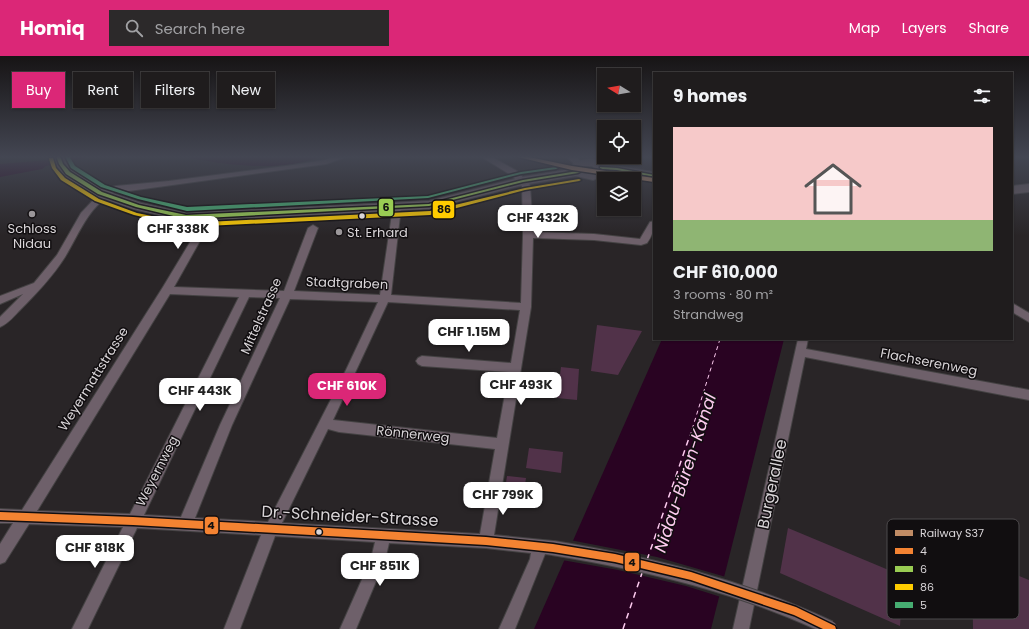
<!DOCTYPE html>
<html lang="en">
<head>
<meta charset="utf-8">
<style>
	body { margin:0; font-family:Poppins,sans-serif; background:#2c292a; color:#f1f3f6; height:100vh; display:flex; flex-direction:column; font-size:15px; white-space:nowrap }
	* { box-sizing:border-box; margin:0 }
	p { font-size:13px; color:#a1a1a4 }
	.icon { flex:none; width:22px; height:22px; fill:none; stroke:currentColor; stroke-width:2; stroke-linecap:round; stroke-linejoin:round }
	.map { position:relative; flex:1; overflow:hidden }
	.sheet { position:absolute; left:653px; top:16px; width:360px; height:268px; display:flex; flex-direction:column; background:#1f1c1d; border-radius:0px; box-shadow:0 1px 3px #0004,0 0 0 1px #3c3a3b }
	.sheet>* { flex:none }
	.banner { position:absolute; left:12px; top:16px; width:380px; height:36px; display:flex; gap:8px }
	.needle { width:26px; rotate:281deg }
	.buttons { position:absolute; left:597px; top:12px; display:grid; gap:8px }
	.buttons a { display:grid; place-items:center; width:44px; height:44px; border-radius:0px; background:#1f1c1d; box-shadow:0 1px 3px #0004,0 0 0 1px #3c3a3b; font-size:20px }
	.price { position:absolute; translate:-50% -34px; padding:0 9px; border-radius:8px; background:#fff; color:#222; font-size:13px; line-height:26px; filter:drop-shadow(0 1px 2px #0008) }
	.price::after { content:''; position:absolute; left:50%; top:24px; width:12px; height:9px; margin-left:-6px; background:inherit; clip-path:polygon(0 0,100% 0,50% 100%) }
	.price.on { background:#db2777; color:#fff }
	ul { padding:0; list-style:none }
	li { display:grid; align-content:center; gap:8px; height:212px; padding:0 20px }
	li+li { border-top:1px solid #3c3a3b }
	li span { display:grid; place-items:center; height:124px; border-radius:0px; color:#555 }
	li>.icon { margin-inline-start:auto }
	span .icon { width:72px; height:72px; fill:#fffc; stroke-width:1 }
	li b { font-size:17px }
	h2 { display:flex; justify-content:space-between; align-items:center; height:48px; padding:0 20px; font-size:17px }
	.pill { padding:0 14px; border-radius:0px; background:#1f1c1d; box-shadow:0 1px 3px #0004,0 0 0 1px #3c3a3b; font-size:14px; line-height:36px }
	.pill.on { background:#db2777; color:#fff }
	header { display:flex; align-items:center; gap:24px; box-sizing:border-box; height:56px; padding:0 20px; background:#db2777; color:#fff }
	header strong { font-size:19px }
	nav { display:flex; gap:22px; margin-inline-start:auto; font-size:14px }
	.search { width:280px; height:36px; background:#2c292a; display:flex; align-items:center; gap:10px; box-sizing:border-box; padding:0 14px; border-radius:0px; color:#a1a1a4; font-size:15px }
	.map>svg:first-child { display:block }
	.green { fill:#513249 }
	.water { fill:#290322 }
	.pier { fill:#292527 }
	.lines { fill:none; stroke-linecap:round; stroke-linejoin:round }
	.ferry-far1 { stroke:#fdcbef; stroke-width:1; stroke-dasharray:4 3.5; stroke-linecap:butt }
	.ferry { stroke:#fdcbef; stroke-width:1.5; stroke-dasharray:6 5; stroke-linecap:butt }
	.street-casing { stroke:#444243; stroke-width:2 }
	.secondary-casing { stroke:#444243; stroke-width:2 }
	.street { fill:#6e606a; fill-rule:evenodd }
	.secondary { fill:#655a62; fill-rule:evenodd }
	.street-bridge-casing { stroke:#444243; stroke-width:16; stroke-linecap:butt }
	.street-bridge { stroke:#6e606a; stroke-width:14 }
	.bus-1-casing { stroke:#110e10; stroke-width:3 }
	.bus-2-casing { stroke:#110e10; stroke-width:3 }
	.bus-3-casing { stroke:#110e10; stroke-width:3 }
	.bus-4-casing { stroke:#110e10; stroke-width:3 }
	.bus-1 { fill:#f48332; fill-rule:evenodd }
	.bus-2 { fill:#99cc53; fill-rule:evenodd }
	.bus-3 { fill:#fc0; fill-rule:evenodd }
	.bus-4 { fill:#46ac71; fill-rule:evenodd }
	.rail-1-casing { stroke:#110e10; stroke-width:3 }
	.rail-1 { fill:#c18c65; fill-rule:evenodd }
	.poi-dot { fill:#9b979a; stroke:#110e10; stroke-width:1.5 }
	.bus-dot { fill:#d9d5d8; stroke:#110e10; stroke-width:1.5 }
	.labels { text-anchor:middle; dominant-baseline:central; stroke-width:3; stroke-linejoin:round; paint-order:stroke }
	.poi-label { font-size:13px; fill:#d9d5d8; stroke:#110e10 }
	.street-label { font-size:13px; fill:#d9d5d8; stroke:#110e10 }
	.near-street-label { font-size:16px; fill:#d9d5d8; stroke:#110e10 }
	.near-water-label { font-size:17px; font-style:italic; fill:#fdcbef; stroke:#110e10 }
	.key { fill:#110e10; stroke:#4d4a4c; stroke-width:1 }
	.key-label { font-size:11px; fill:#d9d5d8 }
	.line-badge { stroke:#110e10; stroke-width:1.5 }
	.pale-badge-label { font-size:11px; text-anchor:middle; font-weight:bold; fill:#111 }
</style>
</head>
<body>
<header>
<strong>Homiq</strong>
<div class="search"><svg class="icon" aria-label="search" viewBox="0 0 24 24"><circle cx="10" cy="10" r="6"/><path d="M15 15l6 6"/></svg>Search here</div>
<nav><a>Map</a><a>Layers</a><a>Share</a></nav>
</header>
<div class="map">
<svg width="1029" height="573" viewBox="0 0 1029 573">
	<rect width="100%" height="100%" fill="#292527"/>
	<g class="green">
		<polygon points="597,269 642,275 618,319 591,315"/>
		<polygon points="561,311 579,313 577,344 557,342"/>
		<polygon points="529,392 563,396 561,417 526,412"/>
		<polygon points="507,420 526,422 523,443 504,440"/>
		<polygon points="788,472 903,520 900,570 780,517"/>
		<polygon points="972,501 1029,524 1029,573 973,573"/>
	</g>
	<g class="water">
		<polygon points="63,100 94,100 46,110 42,113 0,121 0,108 48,104"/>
		<path d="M181,100h143c-10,3 -20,6 -30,8 -37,5 -76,0 -113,-8z"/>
		<polygon points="662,283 784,283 711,573 534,573"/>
	</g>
	<polygon class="pier" points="570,484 657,501 726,521 721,541 686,530 618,514 562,504"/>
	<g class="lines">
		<polyline class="ferry-far1" points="690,380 720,283"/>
		<g class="ferry">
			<polyline points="647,504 690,379"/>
			<polyline points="623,573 642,517"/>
		</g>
		<g class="street-casing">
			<g id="street">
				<path d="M336,100h13l-23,8 -219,30v3c-21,15 -29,39 -42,60 -12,19 -28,36 -44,52 -6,6 -13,15 -21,18v-10l23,-23 -23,10v-8l34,-13 23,-28 24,-42 17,-18 -2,-2 1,-2 19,-5 53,-5 124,-16 32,-5z"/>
				<path d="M480,100h10l27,15 13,14 3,47 61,2 46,5 10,-17 4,-1c0,9 -2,15 -7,22l-6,2 -47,-5 -61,-2 -2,69 -37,228 59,6 5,2 2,5 -2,5 -5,2 -8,-1 -30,75h-16l31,-70 1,-6 -45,-5 -97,-5 -4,17 -29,69h-16l31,-70 4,-17 -100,-6 -35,93h-16l37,-94 -124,-7 -49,101h-16l51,-102 -94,-3 -24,38 -5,2v-20l13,-21h-13v-14l22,1 141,-223 44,-73 3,-1 4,3 -40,71 110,4 24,-63 5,-3 5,3 -24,63 86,4 13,-88 4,-3 4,3 -10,88 130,8 2,-68 -1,-49 -11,-11zM170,238l69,3 -109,217 -93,-3zM249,241l31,1 -60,127 -39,92 -37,-2zM290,243l88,3 -32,68 -78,152 -73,-4 37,-93zM388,246l132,8 -9,53 -89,-7 -4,2 -2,3 2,3 4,2 87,6 -12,66 -164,-18zM328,373l11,3 156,17 -15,85 -198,-11z"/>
				<polygon points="565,100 575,100 584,108 583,110 577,110"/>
				<polygon points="1012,247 1029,257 1029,266 1012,256"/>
				<polygon points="798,283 808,283 806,293 1029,334 1029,344 805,301 749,573 733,573"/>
			</g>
		</g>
		<g class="secondary-casing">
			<g id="secondary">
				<path d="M52,100h12l3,7 5,7 32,20 37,13 45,10 243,-12 94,-24 48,-8 3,-7c12,-3 21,-6 31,3l49,7v8l-47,-8 -4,4 -10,4 -17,-4 -53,9 -94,24 -243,12 -53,-12 -37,-13 -32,-20 -9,-12zM589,110h3l3,4 -5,2 -6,-2 -1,-3z"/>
				<polygon points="1029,128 1029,136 1012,138 1012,130"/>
			</g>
		</g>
		<use href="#street" class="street"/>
		<use href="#secondary" class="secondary"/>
		<g class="street-bridge-casing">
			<path id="street-bridge" d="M553,492c97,16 188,38 277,80"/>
		</g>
		<use href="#street-bridge" class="street-bridge"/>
		<g class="bus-1-casing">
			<polygon id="bus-1" points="0,456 133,461 486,481 553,488 615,498 691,516 796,551 835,570 836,573 823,573 794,559 691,524 615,506 553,496 486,489 133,469 0,464"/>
		</g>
		<g class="bus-2-casing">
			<g id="bus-2">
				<polygon points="56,100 60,100 63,108 70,116 102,136 139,149 186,159 429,148 523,124 578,115 580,116 578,117 523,126 429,150 186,163 136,151 98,138 66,118 59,108"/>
				<polygon points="600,111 617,112 654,119 654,121 617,114 602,113 600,112"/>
			</g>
		</g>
		<g class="bus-3-casing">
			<polygon id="bus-3" points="49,102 53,102 56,112 65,122 99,143 137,157 186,167 430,155 525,132 579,123 581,124 579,125 525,134 430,159 186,171 134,159 95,145 61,124 52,112 49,103"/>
		</g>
		<g class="bus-4-casing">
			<polygon id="bus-4" points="65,100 69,100 75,110 105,129 141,141 187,151 428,140 521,116 556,111 558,112 556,113 521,118 428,142 187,155 138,143 101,131 71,112"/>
		</g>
		<use href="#bus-1" class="bus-1"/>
		<use href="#bus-2" class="bus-2"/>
		<use href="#bus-3" class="bus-3"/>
		<use href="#bus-4" class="bus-4"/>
		<g class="rail-1-casing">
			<polygon id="rail-1" points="514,100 524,100 572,110 654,122 654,126 572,114"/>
		</g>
		<use href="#rail-1" class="rail-1"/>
	</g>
	<linearGradient id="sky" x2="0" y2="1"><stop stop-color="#171415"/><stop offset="0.56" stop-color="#434652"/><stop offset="1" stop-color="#434652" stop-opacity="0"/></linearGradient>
	<rect width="1029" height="180" fill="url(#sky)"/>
	<g class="poi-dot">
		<circle cx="32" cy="158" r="4"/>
		<circle cx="339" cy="176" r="4"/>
	</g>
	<g class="bus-dot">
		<circle cx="362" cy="160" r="3.5"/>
		<circle cx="319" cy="476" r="3.5"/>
	</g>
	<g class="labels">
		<g class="poi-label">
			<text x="32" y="172">Schloss<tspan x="32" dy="15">Nidau</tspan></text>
			<text x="347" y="176" text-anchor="start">St. Erhard</text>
		</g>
		<g class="street-label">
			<text transform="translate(347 227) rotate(2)">Stadtgraben</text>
			<text transform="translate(261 260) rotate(-66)">Mittelstrasse</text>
			<text transform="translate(929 306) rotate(11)">Flachserenweg</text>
			<text transform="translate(93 323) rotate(-58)">Weyermattstrasse</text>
			<text transform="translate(413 378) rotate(6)">Rönnerweg</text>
			<text transform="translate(157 415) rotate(-63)">Weyernweg</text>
		</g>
		<g class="near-street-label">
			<text transform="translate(772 428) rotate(-78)">Burgerallee</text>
			<text transform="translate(350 460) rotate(3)">Dr.-Schneider-Strasse</text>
		</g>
		<g class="near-water-label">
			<text transform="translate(685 417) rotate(-72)">Nidau-Büren-Kanal</text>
		</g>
	</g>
	<rect x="887" y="463" width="132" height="100" rx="6" class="key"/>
	<rect x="895" y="474" width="18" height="6" fill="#c18c65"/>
	<rect x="895" y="492" width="18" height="6" fill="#f48332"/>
	<rect x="895" y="510" width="18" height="6" fill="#99cc53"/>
	<rect x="895" y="528" width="18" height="6" fill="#fc0"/>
	<rect x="895" y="546" width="18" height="6" fill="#46ac71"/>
	<g class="key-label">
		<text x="920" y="481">Railway S37</text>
		<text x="920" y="499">4</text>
		<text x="920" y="517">6</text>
		<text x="920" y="535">86</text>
		<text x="920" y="553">5</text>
	</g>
	<g class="line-badge">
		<rect x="378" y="142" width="16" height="19" rx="4" fill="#99cc53"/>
		<rect x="432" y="144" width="23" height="19" rx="4" fill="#fc0"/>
		<rect x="204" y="460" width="15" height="19" rx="4" fill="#f48332"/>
		<rect x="624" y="496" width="16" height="20" rx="4" fill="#f48332"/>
	</g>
	<g class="pale-badge-label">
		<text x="386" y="155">6</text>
		<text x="444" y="157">86</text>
		<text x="211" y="473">4</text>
		<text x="632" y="510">4</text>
	</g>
</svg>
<div class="buttons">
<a><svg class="needle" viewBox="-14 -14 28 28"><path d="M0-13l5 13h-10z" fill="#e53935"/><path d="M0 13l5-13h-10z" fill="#a1a1a4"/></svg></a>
<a><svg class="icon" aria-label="locate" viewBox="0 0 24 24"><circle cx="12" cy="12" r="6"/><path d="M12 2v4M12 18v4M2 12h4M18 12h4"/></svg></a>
<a><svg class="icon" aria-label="layers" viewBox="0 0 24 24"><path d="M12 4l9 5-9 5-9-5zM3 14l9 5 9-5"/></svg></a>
</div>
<b class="price" style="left:538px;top:183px">CHF 432K</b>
<b class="price" style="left:178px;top:194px">CHF 338K</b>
<b class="price" style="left:469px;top:297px">CHF 1.15M</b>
<b class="price" style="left:521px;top:350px">CHF 493K</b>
<b class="price on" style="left:347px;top:351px">CHF 610K</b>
<b class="price" style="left:200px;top:356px">CHF 443K</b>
<b class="price" style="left:503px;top:460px">CHF 799K</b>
<b class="price" style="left:95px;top:513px">CHF 818K</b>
<b class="price" style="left:380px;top:531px">CHF 851K</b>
<div class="banner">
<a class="pill on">Buy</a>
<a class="pill">Rent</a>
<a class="pill">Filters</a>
<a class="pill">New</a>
</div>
<section class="sheet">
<h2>9 homes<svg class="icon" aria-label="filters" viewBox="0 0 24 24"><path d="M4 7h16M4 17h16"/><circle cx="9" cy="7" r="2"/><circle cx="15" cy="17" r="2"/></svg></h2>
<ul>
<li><span style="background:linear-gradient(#f6c9c9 75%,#8fb573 0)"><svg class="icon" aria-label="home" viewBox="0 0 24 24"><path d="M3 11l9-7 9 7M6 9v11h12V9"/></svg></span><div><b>CHF 610,000</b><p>3 rooms · 80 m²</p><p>Strandweg</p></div></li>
</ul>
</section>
</div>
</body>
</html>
